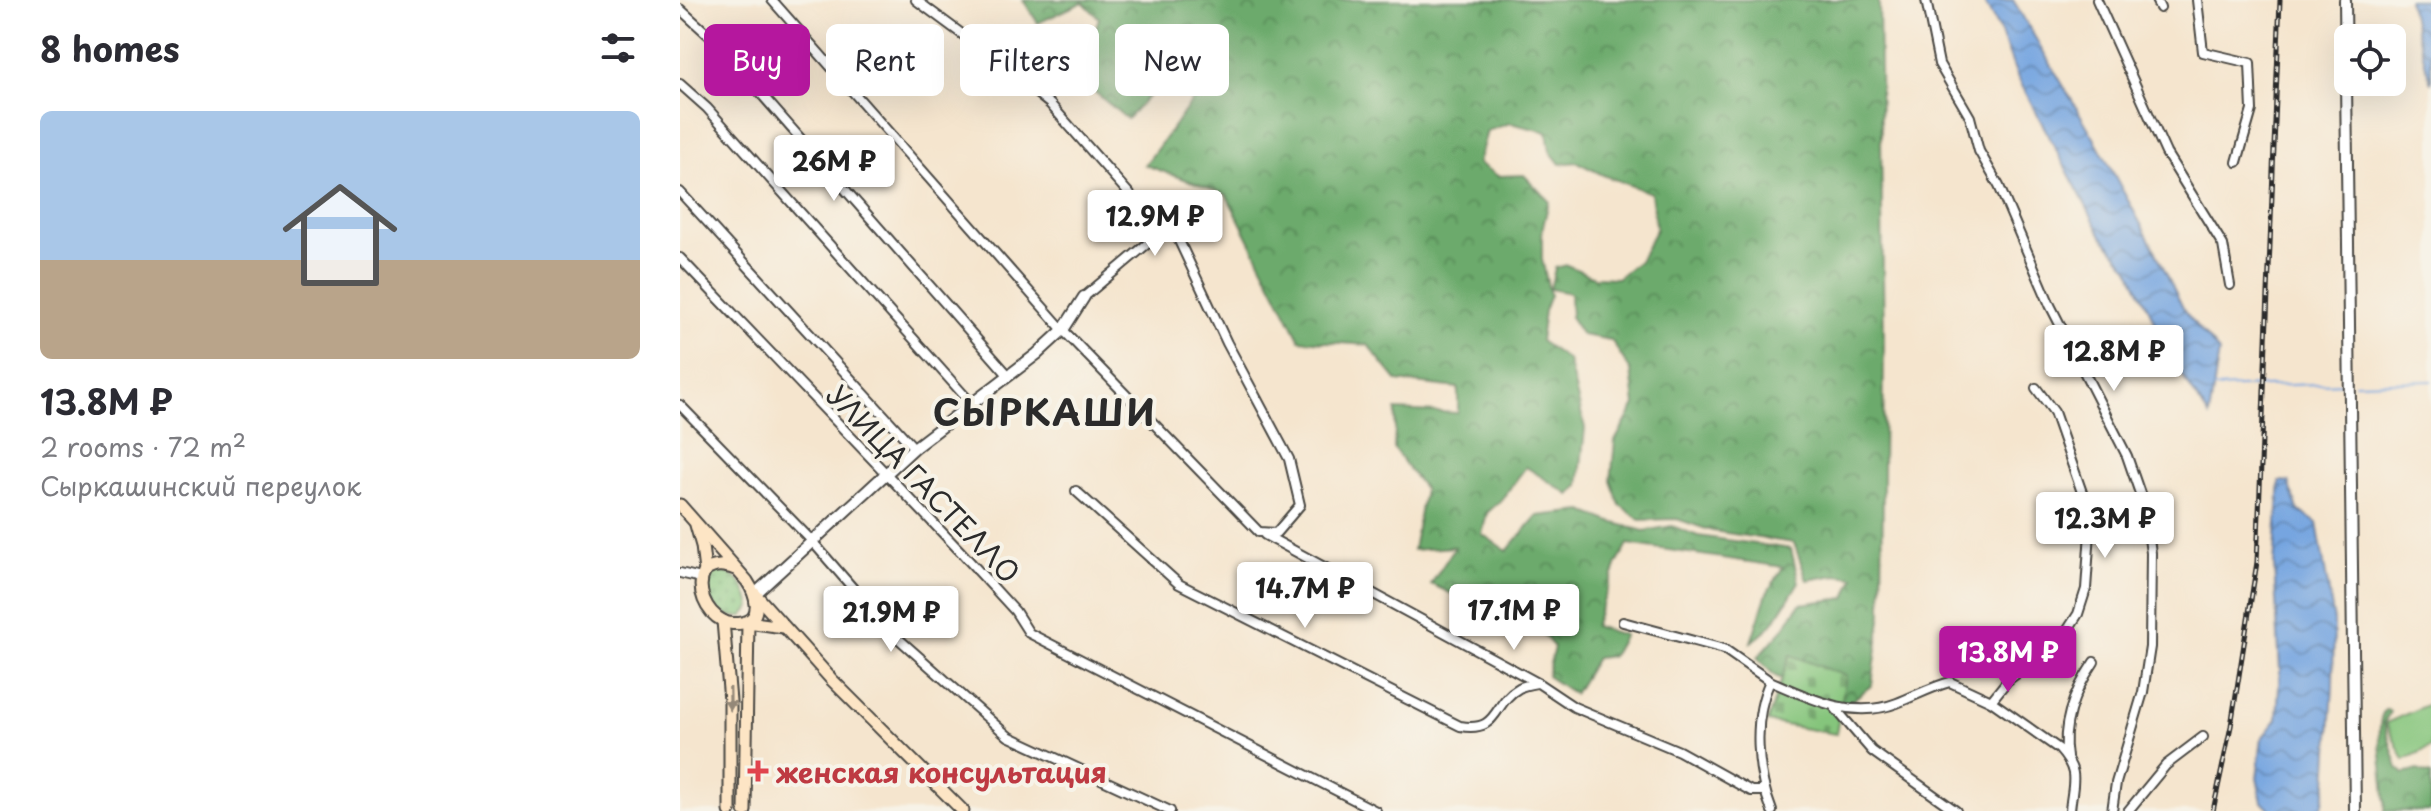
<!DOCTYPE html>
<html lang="en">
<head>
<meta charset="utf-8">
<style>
	body { margin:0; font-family:"Playpen Sans",sans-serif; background:#f7f7f7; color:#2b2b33; height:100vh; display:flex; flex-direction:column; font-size:30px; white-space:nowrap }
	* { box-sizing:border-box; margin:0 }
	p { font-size:26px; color:#7c7c81 }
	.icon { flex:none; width:44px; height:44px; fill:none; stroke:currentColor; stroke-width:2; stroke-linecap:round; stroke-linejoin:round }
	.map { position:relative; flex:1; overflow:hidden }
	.details { display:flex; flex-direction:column; background:#fff; width:680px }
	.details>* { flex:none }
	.top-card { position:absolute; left:24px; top:24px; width:760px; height:72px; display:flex; gap:16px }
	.fabs { position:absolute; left:1654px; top:24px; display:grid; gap:16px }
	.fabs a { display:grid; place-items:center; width:72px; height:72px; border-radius:12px; background:#fff; box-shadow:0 8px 32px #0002; font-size:40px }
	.price { position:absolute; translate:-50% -68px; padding:0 18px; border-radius:8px; background:#fff; color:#222; font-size:26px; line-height:52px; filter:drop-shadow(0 2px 4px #0008) }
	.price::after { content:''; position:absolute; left:50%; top:48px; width:24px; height:18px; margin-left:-12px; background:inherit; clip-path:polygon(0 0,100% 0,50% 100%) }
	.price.on { background:#b5179e; color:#fff }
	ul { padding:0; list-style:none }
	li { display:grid; align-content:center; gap:16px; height:424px; padding:0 40px }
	li span { display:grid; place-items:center; height:248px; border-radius:12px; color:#555 }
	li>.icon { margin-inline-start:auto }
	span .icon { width:144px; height:144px; fill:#fffc; stroke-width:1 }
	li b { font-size:34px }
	h2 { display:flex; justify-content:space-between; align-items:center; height:96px; padding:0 40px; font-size:34px }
	.tag { padding:0 28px; border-radius:12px; background:#fff; box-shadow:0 8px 32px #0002; font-size:28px; line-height:72px }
	.tag.on { background:#b5179e; color:#fff }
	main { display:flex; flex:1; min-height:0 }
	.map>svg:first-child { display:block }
	.grass { fill:url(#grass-dots); stroke:#587854; stroke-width:2 }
	.forest { fill:url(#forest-crowns); stroke:#4c6a4c; stroke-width:2 }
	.cemetery { fill:url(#cemetery-stones); stroke:#587854; stroke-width:2 }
	.pitch { fill:#85c57c; stroke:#587854; stroke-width:2 }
	.water { fill:url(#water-waves); stroke:#506886; stroke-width:2 }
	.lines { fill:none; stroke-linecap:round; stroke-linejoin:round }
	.stream { stroke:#76a5e0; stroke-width:2 }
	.minor-casing { stroke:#494743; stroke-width:12 }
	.tertiary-casing { stroke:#494743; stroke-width:14 }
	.secondary-casing { stroke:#494743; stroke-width:15 }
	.minor { stroke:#fff; stroke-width:8 }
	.tertiary { stroke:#fff; stroke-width:10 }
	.secondary { stroke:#fde5c5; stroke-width:11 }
	.rail-casing { stroke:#2b2b2b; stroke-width:5 }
	.rail { stroke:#f7f3e8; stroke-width:2; stroke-dasharray:6; stroke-linecap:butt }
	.oneway { fill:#948878 }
	.health-dot { fill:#e0444e; stroke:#f7f3e8; stroke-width:3 }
	.labels { text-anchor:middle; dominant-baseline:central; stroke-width:8; stroke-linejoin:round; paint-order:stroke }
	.street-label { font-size:28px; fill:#2b2b2b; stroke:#f7f3e8 }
	.health-label { font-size:28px; font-weight:bold; fill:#be3a42; stroke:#f7f3e8; text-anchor:start }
	.district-label { font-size:36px; font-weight:bold; letter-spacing:2px; fill:#2b2b2b; stroke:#f7f3e8 }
</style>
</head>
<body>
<main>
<section class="details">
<h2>8 homes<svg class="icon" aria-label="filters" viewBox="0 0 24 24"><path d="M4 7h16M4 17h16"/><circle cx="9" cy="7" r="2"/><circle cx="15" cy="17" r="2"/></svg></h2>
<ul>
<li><span style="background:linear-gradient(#a9c7e8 60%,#b9a48a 0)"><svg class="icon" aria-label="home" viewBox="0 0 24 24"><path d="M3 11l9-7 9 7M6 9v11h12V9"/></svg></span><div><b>13.8M ₽</b><p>2 rooms · 72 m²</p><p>Сыркашинский переулок</p></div></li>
</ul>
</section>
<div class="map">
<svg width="1751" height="811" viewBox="0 0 1751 811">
	<defs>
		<pattern id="grass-dots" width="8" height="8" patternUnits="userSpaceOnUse" patternTransform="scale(2)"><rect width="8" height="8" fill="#85c57c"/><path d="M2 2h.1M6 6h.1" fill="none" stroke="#6da066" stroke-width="1.8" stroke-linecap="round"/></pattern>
		<pattern id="forest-crowns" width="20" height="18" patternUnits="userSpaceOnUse" patternTransform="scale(2)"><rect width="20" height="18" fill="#6caa6c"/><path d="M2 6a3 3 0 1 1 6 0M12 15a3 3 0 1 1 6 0" fill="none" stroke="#598b59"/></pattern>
		<pattern id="cemetery-stones" width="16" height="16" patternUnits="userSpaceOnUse" patternTransform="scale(2)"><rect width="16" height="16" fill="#85c57c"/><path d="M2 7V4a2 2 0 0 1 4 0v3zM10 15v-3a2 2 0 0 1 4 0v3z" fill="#6da066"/></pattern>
		<pattern id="water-waves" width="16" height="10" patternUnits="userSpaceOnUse" patternTransform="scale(2)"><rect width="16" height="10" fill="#76a5e0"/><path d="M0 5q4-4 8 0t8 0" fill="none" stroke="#6187b6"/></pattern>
	</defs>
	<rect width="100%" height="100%" fill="#f7f3e8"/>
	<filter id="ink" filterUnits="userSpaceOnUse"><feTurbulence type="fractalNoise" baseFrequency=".0125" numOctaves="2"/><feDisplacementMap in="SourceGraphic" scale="16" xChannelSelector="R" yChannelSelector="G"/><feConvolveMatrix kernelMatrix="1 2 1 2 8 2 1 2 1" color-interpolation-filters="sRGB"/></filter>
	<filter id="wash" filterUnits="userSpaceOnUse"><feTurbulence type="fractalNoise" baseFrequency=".006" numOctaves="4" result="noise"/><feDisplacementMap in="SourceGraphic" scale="32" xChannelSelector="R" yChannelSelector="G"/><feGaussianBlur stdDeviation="1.8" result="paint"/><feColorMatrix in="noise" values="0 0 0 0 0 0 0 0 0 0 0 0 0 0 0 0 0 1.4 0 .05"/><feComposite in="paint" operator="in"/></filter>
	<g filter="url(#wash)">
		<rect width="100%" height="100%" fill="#f5e5ce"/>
		<path class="grass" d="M43,571c18,7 24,18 28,36l-8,9c-19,4 -30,-9 -37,-26 0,-12 4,-19 17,-19z"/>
		<g class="forest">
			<path d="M343,0h856l5,343 -2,269 -10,73 -27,21 -70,-30 -18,-18 27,-30 16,-24 46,-6 8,-21 -18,-2 -29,5 -13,-37 -82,-12 -35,-12 -37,1 -20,-15 -9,-24 4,-40 20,-36 -4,-34 -20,-31 -29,-5 -11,-17 -1,-25 -20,-4 5,-21 12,-3 27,12 23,1 22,-17 17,-32 -5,-36 -48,-18 -26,-13 -17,2 -10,-13 -3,-19 -37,-9 -23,8 -9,32 20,13 26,-1 25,26 -7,30v28l8,36 -6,16 -4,30 28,19 17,68 -6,58 -9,9 -44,-28 -25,33 -14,13 -5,21 25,17 30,-35 46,-5 28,11 33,9 28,-5 26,10 93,13 8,33c-13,20 -26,48 -48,60l16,-49 16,-26 -155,-23 -11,20 -23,62 30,9 -12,21 -16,2 -22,36 -27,-18 7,-29 -17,-20 -33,-17 -41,-11 -32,-15 24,-37 -42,3 11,-61 -30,-40 2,-39 62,3v-25l-61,-7 -29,-36 -68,-5 -74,-146 -81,-29 48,-65 -14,-35 -52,54 -49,-41 21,-60 -16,-16 -45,21z"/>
			<path d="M1706,709l4,3 -6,11 14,45 6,6 14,-4 13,5v36h-46c3,-22 -14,-91 1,-102z"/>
		</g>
		<polygon class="cemetery" points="1110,655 1166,676 1156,734 1087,722"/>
		<polygon class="pitch" points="1751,703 1751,747 1724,760 1706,723"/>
		<g class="water">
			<polygon points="1303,0 1333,0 1417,143 1476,252 1505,312 1539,352 1529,416 1497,368 1449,268 1422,236 1337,76 1321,33"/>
			<polygon points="1728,0 1751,0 1751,83 1749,77"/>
			<polygon points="1600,481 1609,482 1618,510 1637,523 1654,621 1653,686 1647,784 1641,811 1591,811 1582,802 1577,778 1582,738 1597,719 1600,670 1594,565"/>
		</g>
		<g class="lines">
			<g class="stream">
				<polyline points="1675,383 1751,381"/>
				<polyline points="1534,388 1665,383"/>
			</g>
		</g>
	</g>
	<g filter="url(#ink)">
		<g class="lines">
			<g class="minor-casing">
				<g id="minor">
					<polyline points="92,0 383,330 579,532 596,533 620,505 609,459 547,343 494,230 476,212 452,197 370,104 294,43 236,0"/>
					<polyline points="1246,0 1259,64 1290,117 1299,151 1319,186 1370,305 1447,456 1465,508 1471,553 1470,647 1463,692 1436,783 1432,811"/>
					<polyline points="1417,0 1486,153 1543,245 1550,285"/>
					<polyline points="1476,0 1480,8"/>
					<polyline points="1517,0 1523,52 1570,63 1572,110 1557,162"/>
					<polyline points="0,9 33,39 329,376"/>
					<polyline points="0,84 27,108 291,403"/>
					<polyline points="0,192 234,448"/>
					<polyline points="0,258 280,551 335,611 349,633 696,811"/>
					<polyline points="404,297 467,244 473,229 455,201"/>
					<polyline points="0,405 131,540 211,632 328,736 490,811"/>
					<path d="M396,491l103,93 281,142c40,7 32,-23 59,-38 5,-3 12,-4 18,-5"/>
					<polyline points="585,535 858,683 894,707 999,751 1071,791 1084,791"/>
					<polyline points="0,573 21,578"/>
					<polyline points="943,622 1044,649 1090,681"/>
					<polyline points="1311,701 1327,681 1381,640 1398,614 1406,589 1410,532 1405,501 1374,412 1356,388"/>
					<polyline points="1155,708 1192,751 1276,811"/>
					<path d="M1387,757c-6,-35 8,-67 27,-95"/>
					<path d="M1092,811c-15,-38 -20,-92 -2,-130 41,18 83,39 127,22 18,-7 34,-16 53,-21l41,19 68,48c22,24 13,34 11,62"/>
					<polyline points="1448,811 1486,765 1523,737"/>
				</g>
			</g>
			<g class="tertiary-casing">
				<g id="tertiary">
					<polyline points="1665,0 1675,811"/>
					<polyline points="75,594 234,448 357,354 383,330 404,297"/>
				</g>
			</g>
			<g class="secondary-casing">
				<g id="secondary">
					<path d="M0,505l67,76c8,12 18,38 -5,42 -5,1 -14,1 -19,-2 -17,-9 -28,-32 -18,-50 11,-7 18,-6 30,-2"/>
					<polyline points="16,525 22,546 25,571"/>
					<polyline points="75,594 152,680 283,811"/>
					<polyline points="43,621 50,701 50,811"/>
					<polyline points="65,811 68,622 103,627"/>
				</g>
			</g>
			<use href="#minor" class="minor"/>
			<use href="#tertiary" class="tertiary"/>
			<use href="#secondary" class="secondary"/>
			<g class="rail-casing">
				<polyline id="rail" points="1533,811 1551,726 1577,562 1600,0"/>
			</g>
			<use href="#rail" class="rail"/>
		</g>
		<defs><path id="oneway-solid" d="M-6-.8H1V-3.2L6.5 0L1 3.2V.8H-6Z" transform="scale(2)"/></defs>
		<use class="oneway" href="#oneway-solid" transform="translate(50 699) rotate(89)"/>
	</g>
	<path class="health-dot" d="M74 759h8v8h8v8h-8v8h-8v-8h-8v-8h8z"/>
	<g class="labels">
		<g class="street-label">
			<text transform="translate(244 483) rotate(46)">УЛИЦА ГАСТЕЛЛО</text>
		</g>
		<g class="health-label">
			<text x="96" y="771">женская консультация</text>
		</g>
		<g class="district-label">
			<text x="365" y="411">СЫРКАШИ</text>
		</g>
	</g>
</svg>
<div class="fabs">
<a><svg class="icon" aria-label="locate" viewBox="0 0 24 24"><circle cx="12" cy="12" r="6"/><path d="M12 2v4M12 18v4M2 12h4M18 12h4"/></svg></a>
</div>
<b class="price" style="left:154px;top:203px">26M ₽</b>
<b class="price" style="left:475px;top:258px">12.9M ₽</b>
<b class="price" style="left:1434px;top:393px">12.8M ₽</b>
<b class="price" style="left:1425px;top:560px">12.3M ₽</b>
<b class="price" style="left:625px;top:630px">14.7M ₽</b>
<b class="price" style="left:834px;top:652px">17.1M ₽</b>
<b class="price" style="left:211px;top:654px">21.9M ₽</b>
<b class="price on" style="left:1328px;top:694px">13.8M ₽</b>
<div class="top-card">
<a class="tag on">Buy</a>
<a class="tag">Rent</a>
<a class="tag">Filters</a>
<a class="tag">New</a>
</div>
</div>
</main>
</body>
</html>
